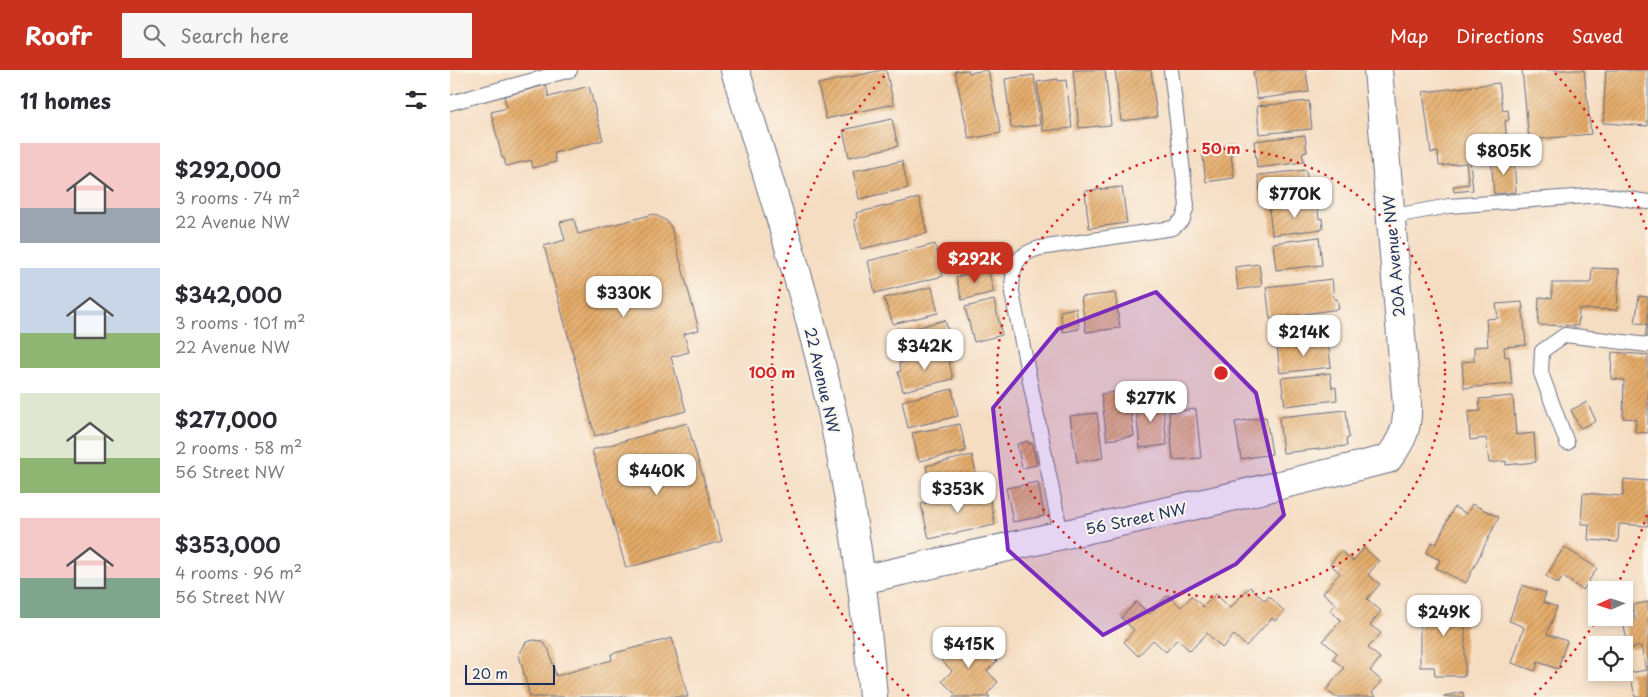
<!DOCTYPE html>
<html lang="en">
<head>
<meta charset="utf-8">
<style>
	body { margin:0; font-family:"Playpen Sans",sans-serif; background:#f7f7f7; color:#2b2b33; height:100vh; display:flex; flex-direction:column; font-size:19px; white-space:nowrap }
	* { box-sizing:border-box; margin:0 }
	p { font-size:16px; color:#7c7c81 }
	.icon { flex:none; width:28px; height:28px; fill:none; stroke:currentColor; stroke-width:2; stroke-linecap:round; stroke-linejoin:round }
	.map { position:relative; flex:1; overflow:hidden }
	.panel { display:flex; flex-direction:column; background:#fff; width:450px }
	.panel>* { flex:none }
	.needle { width:32px; rotate:267deg }
	.controls { position:absolute; left:1138px; top:511px; display:grid; gap:10px }
	.controls a { display:grid; place-items:center; width:45px; height:45px; border-radius:0px; background:#fff; box-shadow:0 2px 8px #0003; font-size:25px }
	.scale { position:absolute; left:15px; bottom:12px; width:90px; box-sizing:border-box; padding-left:5px; border:2px solid #1b2f5e; border-top:0; font-size:14px; line-height:18px; white-space:nowrap; color:#1b2f5e; -webkit-text-stroke:4px #fbf7ec; paint-order:stroke }
	.price { position:absolute; translate:-50% -42px; padding:0 11px; border-radius:10px; background:#fff; color:#222; font-size:16px; line-height:32px; filter:drop-shadow(0 1px 2px #0008) }
	.price::after { content:''; position:absolute; left:50%; top:30px; width:15px; height:11px; margin-left:-8px; background:inherit; clip-path:polygon(0 0,100% 0,50% 100%) }
	.price.active { background:#c8321e; color:#fff }
	ul { padding:0; list-style:none }
	li { display:flex; align-items:center; gap:15px; height:125px; padding:0 20px }
	li span { display:grid; place-items:center; flex:none; width:140px; height:100px; border-radius:0px; color:#555 }
	li>.icon { margin-inline-start:auto }
	span .icon { width:60px; height:60px; fill:#fffc; stroke-width:1 }
	li b { font-size:21px }
	h2 { display:flex; justify-content:space-between; align-items:center; height:60px; padding:0 20px; font-size:21px }
	header { display:flex; align-items:center; gap:30px; box-sizing:border-box; height:70px; padding:0 25px; background:#c8321e; color:#fff }
	header strong { font-size:24px }
	nav { display:flex; gap:28px; margin-inline-start:auto; font-size:18px }
	.search { width:350px; height:45px; background:#f7f7f7; display:flex; align-items:center; gap:12px; box-sizing:border-box; padding:0 18px; border-radius:0px; color:#7c7c81; font-size:19px }
	main { display:flex; flex:1; min-height:0 }
	.map>svg:first-child { display:block }
	.building { fill:url(#building-hatch) }
	.lines { fill:none; stroke-linecap:round; stroke-linejoin:round }
	.lane-casing { stroke:#676c81; stroke-width:16 }
	.street-casing { stroke:#676c81; stroke-width:30 }
	.lane { stroke:#fff; stroke-width:14 }
	.street { stroke:#fff; stroke-width:28 }
	.marked { fill:#7b2cbf; fill-opacity:0.2; stroke:#7b2cbf; stroke-width:4; stroke-linejoin:round }
	.ring { fill:none; stroke:#d62828; stroke-width:2.5; stroke-dasharray:2.5 5 }
	.labels { text-anchor:middle; dominant-baseline:central; stroke-width:4; stroke-linejoin:round; paint-order:stroke }
	.street-label { font-size:15px; fill:#1b2f5e; stroke:#fbf7ec }
	.centre { fill:#d62828; stroke:#fbf7ec; stroke-width:2.5 }
	.ring-label { font-size:15px; text-anchor:middle; font-weight:bold; fill:#d62828; stroke:#fbf7ec; stroke-width:4; stroke-linejoin:round; paint-order:stroke }
</style>
</head>
<body>
<header>
<strong>Roofr</strong>
<div class="search"><svg class="icon" aria-label="search" viewBox="0 0 24 24"><circle cx="10" cy="10" r="6"/><path d="M15 15l6 6"/></svg>Search here</div>
<nav><a>Map</a><a>Directions</a><a>Saved</a></nav>
</header>
<main>
<section class="panel">
<h2>11 homes<svg class="icon" aria-label="filters" viewBox="0 0 24 24"><path d="M4 7h16M4 17h16"/><circle cx="9" cy="7" r="2"/><circle cx="15" cy="17" r="2"/></svg></h2>
<ul>
<li><span style="background:linear-gradient(#f6c9c9 65%,#9aa5b1 0)"><svg class="icon" aria-label="home" viewBox="0 0 24 24"><path d="M3 11l9-7 9 7M6 9v11h12V9"/></svg></span><div><b>$292,000</b><p>3 rooms · 74 m²</p><p>22 Avenue NW</p></div></li>
<li><span style="background:linear-gradient(#c9d6e8 65%,#8fb573 0)"><svg class="icon" aria-label="home" viewBox="0 0 24 24"><path d="M3 11l9-7 9 7M6 9v11h12V9"/></svg></span><div><b>$342,000</b><p>3 rooms · 101 m²</p><p>22 Avenue NW</p></div></li>
<li><span style="background:linear-gradient(#dfe7d0 65%,#8fb573 0)"><svg class="icon" aria-label="home" viewBox="0 0 24 24"><path d="M3 11l9-7 9 7M6 9v11h12V9"/></svg></span><div><b>$277,000</b><p>2 rooms · 58 m²</p><p>56 Street NW</p></div></li>
<li><span style="background:linear-gradient(#f6c9c9 60%,#7fa58c 0)"><svg class="icon" aria-label="home" viewBox="0 0 24 24"><path d="M3 11l9-7 9 7M6 9v11h12V9"/></svg></span><div><b>$353,000</b><p>4 rooms · 96 m²</p><p>56 Street NW</p></div></li>
</ul>
</section>
<div class="map">
<svg width="1198" height="627" viewBox="0 0 1198 627">
	<defs>
		<pattern id="building-hatch" width="6" height="6" patternUnits="userSpaceOnUse" patternTransform="scale(1.25)"><rect width="6" height="6" fill="#e5ab68"/><path d="M-1 1l2-2M0 6l6-6M5 7l2-2" fill="none" stroke="#b98c59"/></pattern>
	</defs>
	<rect width="100%" height="100%" fill="#fbf7ec"/>
	<filter id="ink" filterUnits="userSpaceOnUse"><feTurbulence type="fractalNoise" baseFrequency=".02" numOctaves="2"/><feDisplacementMap in="SourceGraphic" scale="10" xChannelSelector="R" yChannelSelector="G"/><feConvolveMatrix kernelMatrix="1 2 1 2 8 2 1 2 1" color-interpolation-filters="sRGB"/></filter>
	<filter id="wash" filterUnits="userSpaceOnUse"><feTurbulence type="fractalNoise" baseFrequency=".0096" numOctaves="4" result="noise"/><feDisplacementMap in="SourceGraphic" scale="20" xChannelSelector="R" yChannelSelector="G"/><feGaussianBlur stdDeviation="1.12" result="paint"/><feColorMatrix in="noise" values="0 0 0 0 0 0 0 0 0 0 0 0 0 0 0 0 0 1.4 0 .05"/><feComposite in="paint" operator="in"/></filter>
	<g filter="url(#wash)">
		<rect width="100%" height="100%" fill="#f5ddc2"/>
		<g id="blocks">
			<g class="building">
				<polygon points="432,0 436,0 444,34 376,49 368,14"/>
				<polygon points="518,0 519,3 538,0 551,63 519,69 505,1"/>
				<polygon points="623,0 655,0 661,55 629,58"/>
				<polygon points="665,0 701,0 707,47 671,51"/>
				<polygon points="818,0 856,0 859,22 807,29 803,2"/>
				<polygon points="1072,0 1134,0 1141,64 1079,70"/>
				<polygon points="1156,0 1198,0 1198,56 1153,53"/>
				<polygon points="584,5 590,55 561,58 555,9"/>
				<polygon points="608,9 608,11 616,10 622,58 593,61 587,12"/>
				<polygon points="1049,13 1053,41 1058,40 1059,50 1055,51 1057,71 1064,71 1066,87 1020,92 1023,120 1004,122 1003,116 1019,114 1016,93 989,96 988,82 981,83 973,22"/>
				<polygon points="96,15 99,27 139,16 153,70 104,83 106,92 83,98 81,90 56,96 54,88 52,88 41,42 57,38 54,26"/>
				<polygon points="859,31 862,59 809,64 807,36"/>
				<polygon points="442,49 448,76 399,87 393,60"/>
				<polygon points="855,65 857,82 852,83 854,92 807,98 804,71"/>
				<polygon points="780,76 784,108 756,112 752,80"/>
				<polygon points="1064,89 1066,122 1044,124 1041,90"/>
				<polygon points="452,91 458,118 409,129 403,101"/>
				<polygon points="856,100 858,116 862,115 863,127 811,132 808,105"/>
				<polygon points="672,117 677,153 639,158 635,121"/>
				<polygon points="469,128 477,163 411,179 404,150 407,149 406,143"/>
				<polygon points="867,133 869,149 872,148 873,159 822,165 819,138"/>
				<polygon points="204,144 217,151 221,157 249,260 234,264 239,282 221,287 236,341 145,366 94,176 115,170 110,152 124,149 128,164"/>
				<polygon points="869,167 872,195 826,200 823,173"/>
				<polygon points="485,174 493,206 425,223 418,191"/>
				<polygon points="809,194 812,216 788,220 785,197"/>
				<polygon points="1142,198 1169,199 1167,240 1129,239 1128,256 1088,255 1089,227 1102,228 1102,213 1141,213"/>
				<polygon points="538,199 544,222 512,230 506,207"/>
				<polygon points="882,209 884,229 887,229 889,239 820,249 816,217"/>
				<polygon points="482,217 488,243 443,254 434,228"/>
				<polygon points="665,223 670,258 636,262 631,227"/>
				<polygon points="1189,226 1198,227 1198,268 1195,268 1197,254 1185,253"/>
				<polygon points="544,230 552,265 524,272 515,237"/>
				<polygon points="1072,232 1076,275 1054,277 1055,287 1059,286 1062,314 1014,318 1012,292 1024,291 1024,277 1038,276 1036,249 1048,248 1046,234"/>
				<polygon points="626,238 629,259 613,262 610,241"/>
				<polygon points="495,250 503,277 453,290 446,263"/>
				<polygon points="878,271 881,297 830,303 827,276"/>
				<polygon points="497,282 503,309 453,321 448,302 451,301 449,293"/>
				<polygon points="1162,282 1198,285 1198,363 1185,362 1186,349 1173,348 1174,310 1161,309"/>
				<polygon points="880,303 882,318 886,317 887,330 835,336 831,308"/>
				<polygon points="502,319 508,346 458,358 452,331"/>
				<polygon points="678,320 684,366 657,370 651,324"/>
				<polygon points="1063,326 1066,365 1084,363 1086,392 1056,395 1056,391 1039,393 1036,368 1020,370 1018,342 1030,341 1029,329"/>
				<polygon points="712,328 717,375 690,378 685,331"/>
				<polygon points="1137,332 1146,351 1130,358 1121,340"/>
				<polygon points="746,339 751,388 723,390 719,342"/>
				<polygon points="896,340 899,368 896,369 897,376 833,383 829,347"/>
				<polygon points="647,343 653,388 627,392 620,346"/>
				<polygon points="816,347 822,384 791,389 785,352"/>
				<polygon points="237,353 272,471 176,498 142,380"/>
				<polygon points="510,354 516,381 469,391 462,363"/>
				<polygon points="578,371 579,374 582,373 587,395 572,398 567,374"/>
				<polygon points="522,385 528,412 483,423 476,396"/>
				<polygon points="1174,409 1198,411 1198,456 1169,454 1168,472 1138,470 1139,454 1131,454 1133,423 1173,426"/>
				<polygon points="588,412 594,446 563,452 556,418"/>
				<polygon points="538,419 545,455 479,469 471,434"/>
				<polygon points="1022,434 1049,447 1016,513 986,498 990,490 976,483 982,472 986,474 1004,437 1017,444"/>
				<polygon points="1114,477 1147,498 1133,520 1113,507 1108,514 1096,506"/>
				<polygon points="914,478 929,491 918,505 930,514 917,529 931,541 920,555 931,563 918,578 930,588 920,601 932,611 922,623 927,627 885,627 876,620 894,598 883,589 887,583 873,571 891,550 880,541 886,534 873,523 890,503 880,494 891,481 903,491"/>
				<polygon points="1072,515 1096,523 1093,532 1107,537 1097,564 1117,571 1108,599 1088,592 1085,601 1062,593 1074,557 1059,551"/>
				<polygon points="800,517 815,531 819,526 834,541 825,551 822,548 796,576 784,565 772,578 757,563 740,581 727,569 716,582 703,570 688,586 674,572 684,560 671,548 686,532 700,544 718,525 731,537 742,526 753,537 766,524 780,538"/>
				<polygon points="984,529 1015,529 1015,606 985,606 984,597 970,597 970,536 984,536"/>
				<polygon points="1198,532 1198,627 1185,627 1180,603 1196,600 1191,576 1178,579 1173,550 1185,548 1182,535"/>
				<polygon points="518,563 547,591 537,601 548,612 537,624 540,627 502,627 505,624 492,611 502,601 491,590"/>
				<polygon points="222,568 238,627 80,627 69,585 76,572 84,570 92,571 99,580 106,606 162,590 161,584"/>
				<polygon points="1013,622 1014,627 994,627 994,626"/>
			</g>
		</g>
	</g>
	<g filter="url(#ink)">
		<use href="#blocks" fill-opacity="0" stroke="#676c81" stroke-width="1"/>
		<g class="lines">
			<g class="lane-casing">
				<g id="lane">
					<polyline points="0,33 120,0"/>
					<polyline points="939,147 999,136 1152,125 1198,132"/>
					<polyline points="1117,373 1091,303 1092,281 1115,265 1198,275"/>
					<path d="M611,464l-49,-241c0,-25 2,-38 28,-45l133,-20 10,-9 4,-13 -16,-136"/>
				</g>
			</g>
			<g class="street-casing">
				<g id="street">
					<path d="M285,0c24,77 48,154 70,232 36,129 58,262 68,395"/>
					<path d="M411,510l357,-80 170,-41c14,-18 20,-31 19,-54l-29,-335"/>
				</g>
			</g>
			<use href="#lane" class="lane"/>
			<use href="#street" class="street"/>
		</g>
	</g>
	<path class="marked" d="M706,222l100,101 28,122 -48,49 -133,71 -95,-85 -15,-142 65,-79z"/>
	<g class="ring">
		<circle cx="771" cy="303" r="224"/>
		<path d="M1197 445A449 449 0 0 1 1166 517M1148 548A449 449 0 0 1 1083 626M459 626A449 449 0 0 1 437 3M1105 3A449 449 0 0 1 1197 161"/>
	</g>
	<g class="labels">
		<g class="street-label">
			<text transform="translate(943 186) rotate(-95)">20A Avenue NW</text>
			<text transform="translate(373 310) rotate(77)">22 Avenue NW</text>
			<text transform="translate(686 448) rotate(-12)">56 Street NW</text>
		</g>
	</g>
	<circle cx="771" cy="303" r="8" class="centre"/>
	<g class="ring-label">
		<text x="771" y="84">50 m</text>
		<text x="322" y="308">100 m</text>
	</g>
</svg>
<div class="controls">
<a><svg class="needle" viewBox="-14 -14 28 28"><path d="M0-13l5 13h-10z" fill="#e53935"/><path d="M0 13l5-13h-10z" fill="#7c7c81"/></svg></a>
<a><svg class="icon" aria-label="locate" viewBox="0 0 24 24"><circle cx="12" cy="12" r="6"/><path d="M12 2v4M12 18v4M2 12h4M18 12h4"/></svg></a>
</div>
<div class="scale">20 m</div>
<b class="price" style="left:1054px;top:106px">$805K</b>
<b class="price" style="left:845px;top:149px">$770K</b>
<b class="price active" style="left:525px;top:214px">$292K</b>
<b class="price" style="left:174px;top:248px">$330K</b>
<b class="price" style="left:854px;top:287px">$214K</b>
<b class="price" style="left:475px;top:301px">$342K</b>
<b class="price" style="left:701px;top:353px">$277K</b>
<b class="price" style="left:207px;top:426px">$440K</b>
<b class="price" style="left:508px;top:444px">$353K</b>
<b class="price" style="left:994px;top:567px">$249K</b>
<b class="price" style="left:519px;top:599px">$415K</b>
</div>
</main>
</body>
</html>
